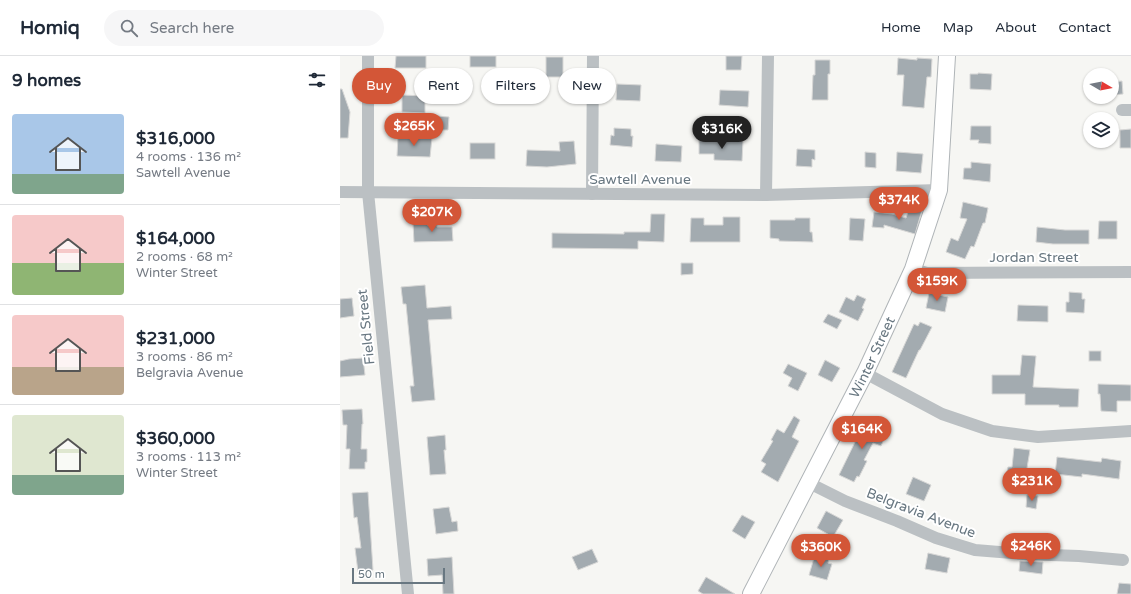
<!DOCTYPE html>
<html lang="en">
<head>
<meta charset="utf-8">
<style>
	body { margin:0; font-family:"Varela Round",sans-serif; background:#f6f6f7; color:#1f2937; height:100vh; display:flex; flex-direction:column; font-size:15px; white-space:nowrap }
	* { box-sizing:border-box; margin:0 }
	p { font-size:13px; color:#747a83 }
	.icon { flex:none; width:22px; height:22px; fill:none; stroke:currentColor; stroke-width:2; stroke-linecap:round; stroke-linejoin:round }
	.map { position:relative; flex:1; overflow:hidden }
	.side { display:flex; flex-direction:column; background:#fff; width:340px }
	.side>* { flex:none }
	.top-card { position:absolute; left:12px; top:12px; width:380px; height:36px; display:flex; gap:8px }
	.needle { width:26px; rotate:100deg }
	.tools { position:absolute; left:743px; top:12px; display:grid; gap:8px }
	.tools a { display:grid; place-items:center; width:36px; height:36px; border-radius:50%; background:#fff; box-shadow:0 1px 3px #0004; font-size:20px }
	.scale { position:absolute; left:12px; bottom:10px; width:93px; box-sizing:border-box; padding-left:4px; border:2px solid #687781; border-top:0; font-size:11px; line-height:14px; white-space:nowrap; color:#687781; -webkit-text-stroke:3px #fff; paint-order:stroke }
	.price { position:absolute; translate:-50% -34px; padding:0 9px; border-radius:14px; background:#d35637; color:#fff; font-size:13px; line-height:26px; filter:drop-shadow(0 1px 2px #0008) }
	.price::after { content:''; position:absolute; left:50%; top:24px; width:12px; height:9px; margin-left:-6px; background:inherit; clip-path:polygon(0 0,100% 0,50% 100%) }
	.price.on { background:#222; color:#fff }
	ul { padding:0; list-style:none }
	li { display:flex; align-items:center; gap:12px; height:100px; padding:0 12px }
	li+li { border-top:1px solid #e0e1e3 }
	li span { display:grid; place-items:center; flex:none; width:112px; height:80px; border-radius:4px; color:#555 }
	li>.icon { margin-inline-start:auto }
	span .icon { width:48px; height:48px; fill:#fffc; stroke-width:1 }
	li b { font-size:17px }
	h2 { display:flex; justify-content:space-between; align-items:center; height:48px; padding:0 12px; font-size:17px }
	.tag { padding:0 14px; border-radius:18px; background:#fff; box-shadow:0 1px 3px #0004; font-size:14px; line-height:36px }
	.tag.on { background:#d35637; color:#fff }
	header { display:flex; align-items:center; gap:24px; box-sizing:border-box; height:56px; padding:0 20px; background:#fff; border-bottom:1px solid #e0e1e3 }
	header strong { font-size:19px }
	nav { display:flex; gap:22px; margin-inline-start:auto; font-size:14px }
	.search { width:280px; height:36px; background:#f6f6f7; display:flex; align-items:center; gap:10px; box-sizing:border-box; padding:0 14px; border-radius:22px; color:#747a83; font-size:15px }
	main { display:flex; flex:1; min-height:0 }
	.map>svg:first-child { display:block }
	.building { fill:#a3abb0; stroke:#d7d7d6 }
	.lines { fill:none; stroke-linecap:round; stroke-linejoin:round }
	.major-casing { stroke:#afb4b7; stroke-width:18 }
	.minor { stroke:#bbc0c3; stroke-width:12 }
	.major { stroke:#fff; stroke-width:16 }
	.labels { text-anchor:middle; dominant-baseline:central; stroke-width:4; stroke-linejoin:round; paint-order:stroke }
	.street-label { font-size:14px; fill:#687781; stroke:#fff }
</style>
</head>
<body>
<header>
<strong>Homiq</strong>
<div class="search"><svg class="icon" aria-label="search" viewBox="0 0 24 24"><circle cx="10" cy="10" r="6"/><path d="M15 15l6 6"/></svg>Search here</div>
<nav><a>Home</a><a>Map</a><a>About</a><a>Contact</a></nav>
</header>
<main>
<section class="side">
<h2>9 homes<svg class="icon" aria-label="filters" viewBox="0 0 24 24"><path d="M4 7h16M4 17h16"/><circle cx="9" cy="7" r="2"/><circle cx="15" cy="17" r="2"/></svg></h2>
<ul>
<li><span style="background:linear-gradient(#a9c7e8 75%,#7fa58c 0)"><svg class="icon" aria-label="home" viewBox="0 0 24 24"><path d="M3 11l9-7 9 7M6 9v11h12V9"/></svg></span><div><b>$316,000</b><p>4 rooms · 136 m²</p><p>Sawtell Avenue</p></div></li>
<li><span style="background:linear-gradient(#f6c9c9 60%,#8fb573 0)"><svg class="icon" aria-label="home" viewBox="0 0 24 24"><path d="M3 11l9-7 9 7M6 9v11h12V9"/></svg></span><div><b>$164,000</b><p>2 rooms · 68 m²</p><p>Winter Street</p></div></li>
<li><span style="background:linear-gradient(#f6c9c9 65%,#b9a48a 0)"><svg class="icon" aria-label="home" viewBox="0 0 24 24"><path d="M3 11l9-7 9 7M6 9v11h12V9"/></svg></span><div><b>$231,000</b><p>3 rooms · 86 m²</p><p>Belgravia Avenue</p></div></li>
<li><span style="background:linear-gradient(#dfe7d0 75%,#7fa58c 0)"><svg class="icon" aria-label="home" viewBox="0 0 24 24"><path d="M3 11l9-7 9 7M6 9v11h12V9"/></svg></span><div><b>$360,000</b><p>3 rooms · 113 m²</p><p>Winter Street</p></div></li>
</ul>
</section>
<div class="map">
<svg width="791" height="538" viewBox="0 0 791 538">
	<rect width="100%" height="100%" fill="#f6f6f3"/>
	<g class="building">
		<polygon points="56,0 86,0 86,12 55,12"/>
		<rect x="130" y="0" width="26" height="11"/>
		<polygon points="386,0 402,0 401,14 386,14"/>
		<rect x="206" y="1" width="17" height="20"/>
		<polygon points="558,2 577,4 577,2 592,3 591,21 587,21 584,52 562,50 564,19 557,19"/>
		<polygon points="475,4 490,4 490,18 488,18 488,44 472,44 473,19 475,19"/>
		<polygon points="638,17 652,18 651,34 630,33 630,18 638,18"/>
		<polygon points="782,25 783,38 772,39 772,26"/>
		<polygon points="277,28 301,29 300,45 276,44"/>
		<polygon points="0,33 2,33 10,56 8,82 0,82"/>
		<polygon points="380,34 409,35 408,51 379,49"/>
		<polygon points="62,39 85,40 85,57 62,56"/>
		<polygon points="95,60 109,61 108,74 94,74"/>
		<polygon points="631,70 651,70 651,88 638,87 639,84 630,84"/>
		<polygon points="274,72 291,73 291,80 293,80 292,91 270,89 271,79 274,80"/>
		<polygon points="791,73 791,92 780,92 780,74"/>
		<polygon points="58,80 92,82 90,101 57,100"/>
		<polygon points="359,84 403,85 402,105 374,104 374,98 359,98"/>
		<polygon points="234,85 236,108 207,111 186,110 187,94 220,95 219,86"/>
		<rect x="130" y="87" width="25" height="16"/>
		<polygon points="316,88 342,90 341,106 315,105"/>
		<polygon points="457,93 475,94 475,104 472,103 472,111 456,110"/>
		<polygon points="525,96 536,97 536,112 525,111"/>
		<polygon points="557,96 583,98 581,117 556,115"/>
		<polygon points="631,106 651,108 650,126 623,123 624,112 631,112"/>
		<polygon points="623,146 648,152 645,167 643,167 634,191 631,190 625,203 606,196 611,182 618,185 627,163 620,162"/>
		<polygon points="570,150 582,154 575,178 544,169 544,172 532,171 534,156 552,158 566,162"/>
		<polygon points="311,158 325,158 324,186 298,185 298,193 212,192 212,177 284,178 284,176 310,176"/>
		<polygon points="383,161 400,161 400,186 350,186 351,162 364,162 364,169 383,169"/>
		<polygon points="455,162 470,162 470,176 472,176 473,186 439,185 439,183 430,182 430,164 455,164"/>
		<polygon points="510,162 525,163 523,185 509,184"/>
		<polygon points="759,165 777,165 777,183 758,183"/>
		<polygon points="73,167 87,167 87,169 97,169 97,171 112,171 113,185 74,186"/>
		<polygon points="697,171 725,174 749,174 749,188 713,188 696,186"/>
		<polygon points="341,207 353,207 353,218 341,219"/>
		<polygon points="85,229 87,252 111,250 112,263 88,264 95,344 72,346 70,330 74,330 66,248 63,248 61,231"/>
		<polygon points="729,236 742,237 742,243 745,243 744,257 726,256 726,246 729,246"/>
		<polygon points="589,237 608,241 605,256 586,252"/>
		<polygon points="517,239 526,243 522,252 524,253 518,265 499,256 506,241 514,245"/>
		<polygon points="12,242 14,260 0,262 0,243"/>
		<polygon points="678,249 708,250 708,266 677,265"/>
		<polygon points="488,258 502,264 497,273 483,266"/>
		<polygon points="580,266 592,271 580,294 579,294 566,322 552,316 574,268 578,270"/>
		<rect x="749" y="295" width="12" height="10"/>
		<polygon points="682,299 696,300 693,331 739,333 738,351 719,351 719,349 685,349 685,338 652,338 652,319 680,319"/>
		<polygon points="23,302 25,319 0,321 0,305 9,303"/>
		<polygon points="485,304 500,312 492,326 478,319"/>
		<polygon points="448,308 467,317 458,335 448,330 452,322 443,317"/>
		<polygon points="758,328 791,329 791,345 777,345 777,356 761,355 760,338 758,338"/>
		<polygon points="22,353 23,368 22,368 21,393 27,393 27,406 25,406 25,413 9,413 10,393 6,393 7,369 3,369 2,354"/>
		<polygon points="454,360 460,364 452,381 459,385 438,426 421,416 426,408 421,405 433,385 431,384 437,373 444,377"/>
		<polygon points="524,365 548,374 541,390 533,387 524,404 527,405 519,421 517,420 514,426 499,419 518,380 517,380"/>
		<polygon points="105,379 106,394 104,394 106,418 90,419 87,381"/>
		<polygon points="674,392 690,394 686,418 678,417 676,429 665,427 668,411 672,411"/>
		<polygon points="717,401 761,406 762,402 781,405 779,423 742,418 742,421 715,418"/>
		<polygon points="573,421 591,429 584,445 566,438"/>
		<polygon points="28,436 33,514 18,516 15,492 21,492 17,461 14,462 12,437"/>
		<polygon points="687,439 698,440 696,453 686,451"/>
		<polygon points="109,451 112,466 117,465 118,475 96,478 93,453"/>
		<polygon points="486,455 503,464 493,481 477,472"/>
		<polygon points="402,459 415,466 405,483 392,475"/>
		<polygon points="252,493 258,506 238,514 232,501"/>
		<polygon points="588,497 610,502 607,517 585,513"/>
		<polygon points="478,499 489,502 488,507 492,508 487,524 469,519 474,502 477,503"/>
		<polygon points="112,501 114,538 103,538 102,519 88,520 87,503"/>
		<polygon points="680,505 703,506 702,518 679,515"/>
		<polygon points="366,521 395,538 363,538 358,535"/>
		<polygon points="779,527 791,528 791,538 777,538"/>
	</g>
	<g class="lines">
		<g class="major-casing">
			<g id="major">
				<path id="s1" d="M411,538l114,-221 48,-104 26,-79 8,-134"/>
			</g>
		</g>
		<g class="minor">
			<polyline points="28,0 28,136 68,538"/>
			<polyline points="782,54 791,54"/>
			<polyline points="0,136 426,139 599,134"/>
			<polyline points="252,138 253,0"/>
			<polyline points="426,139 428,0"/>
			<polyline points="573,213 587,217 791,216"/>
			<polyline points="525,317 602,358 652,375 698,381 791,375"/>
			<polyline points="469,427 505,445 557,465 596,482 635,494 683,498 739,500 783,504"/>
		</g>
		<use href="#major" class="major"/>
	</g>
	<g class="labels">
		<g class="street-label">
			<text x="300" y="123">Sawtell Avenue</text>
			<text x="694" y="201">Jordan Street</text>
			<text transform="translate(26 271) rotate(-96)">Field Street</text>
			<text stroke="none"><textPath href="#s1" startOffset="266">Winter Street</textPath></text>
			<text transform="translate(581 457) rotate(21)">Belgravia Avenue</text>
		</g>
	</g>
</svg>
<div class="tools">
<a><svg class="needle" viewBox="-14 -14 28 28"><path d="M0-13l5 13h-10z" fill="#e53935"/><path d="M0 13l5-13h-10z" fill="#747a83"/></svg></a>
<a><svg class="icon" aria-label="layers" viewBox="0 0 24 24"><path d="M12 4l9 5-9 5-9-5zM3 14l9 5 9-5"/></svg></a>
</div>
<div class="scale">50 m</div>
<b class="price" style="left:74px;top:91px">$265K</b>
<b class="price on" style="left:382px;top:94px">$316K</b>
<b class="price" style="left:559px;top:165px">$374K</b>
<b class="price" style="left:92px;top:177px">$207K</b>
<b class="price" style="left:597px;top:246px">$159K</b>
<b class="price" style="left:522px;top:394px">$164K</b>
<b class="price" style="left:692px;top:446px">$231K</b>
<b class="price" style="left:691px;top:511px">$246K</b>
<b class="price" style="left:481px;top:512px">$360K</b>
<div class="top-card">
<a class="tag on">Buy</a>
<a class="tag">Rent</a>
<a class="tag">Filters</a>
<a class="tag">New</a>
</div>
</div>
</main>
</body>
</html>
